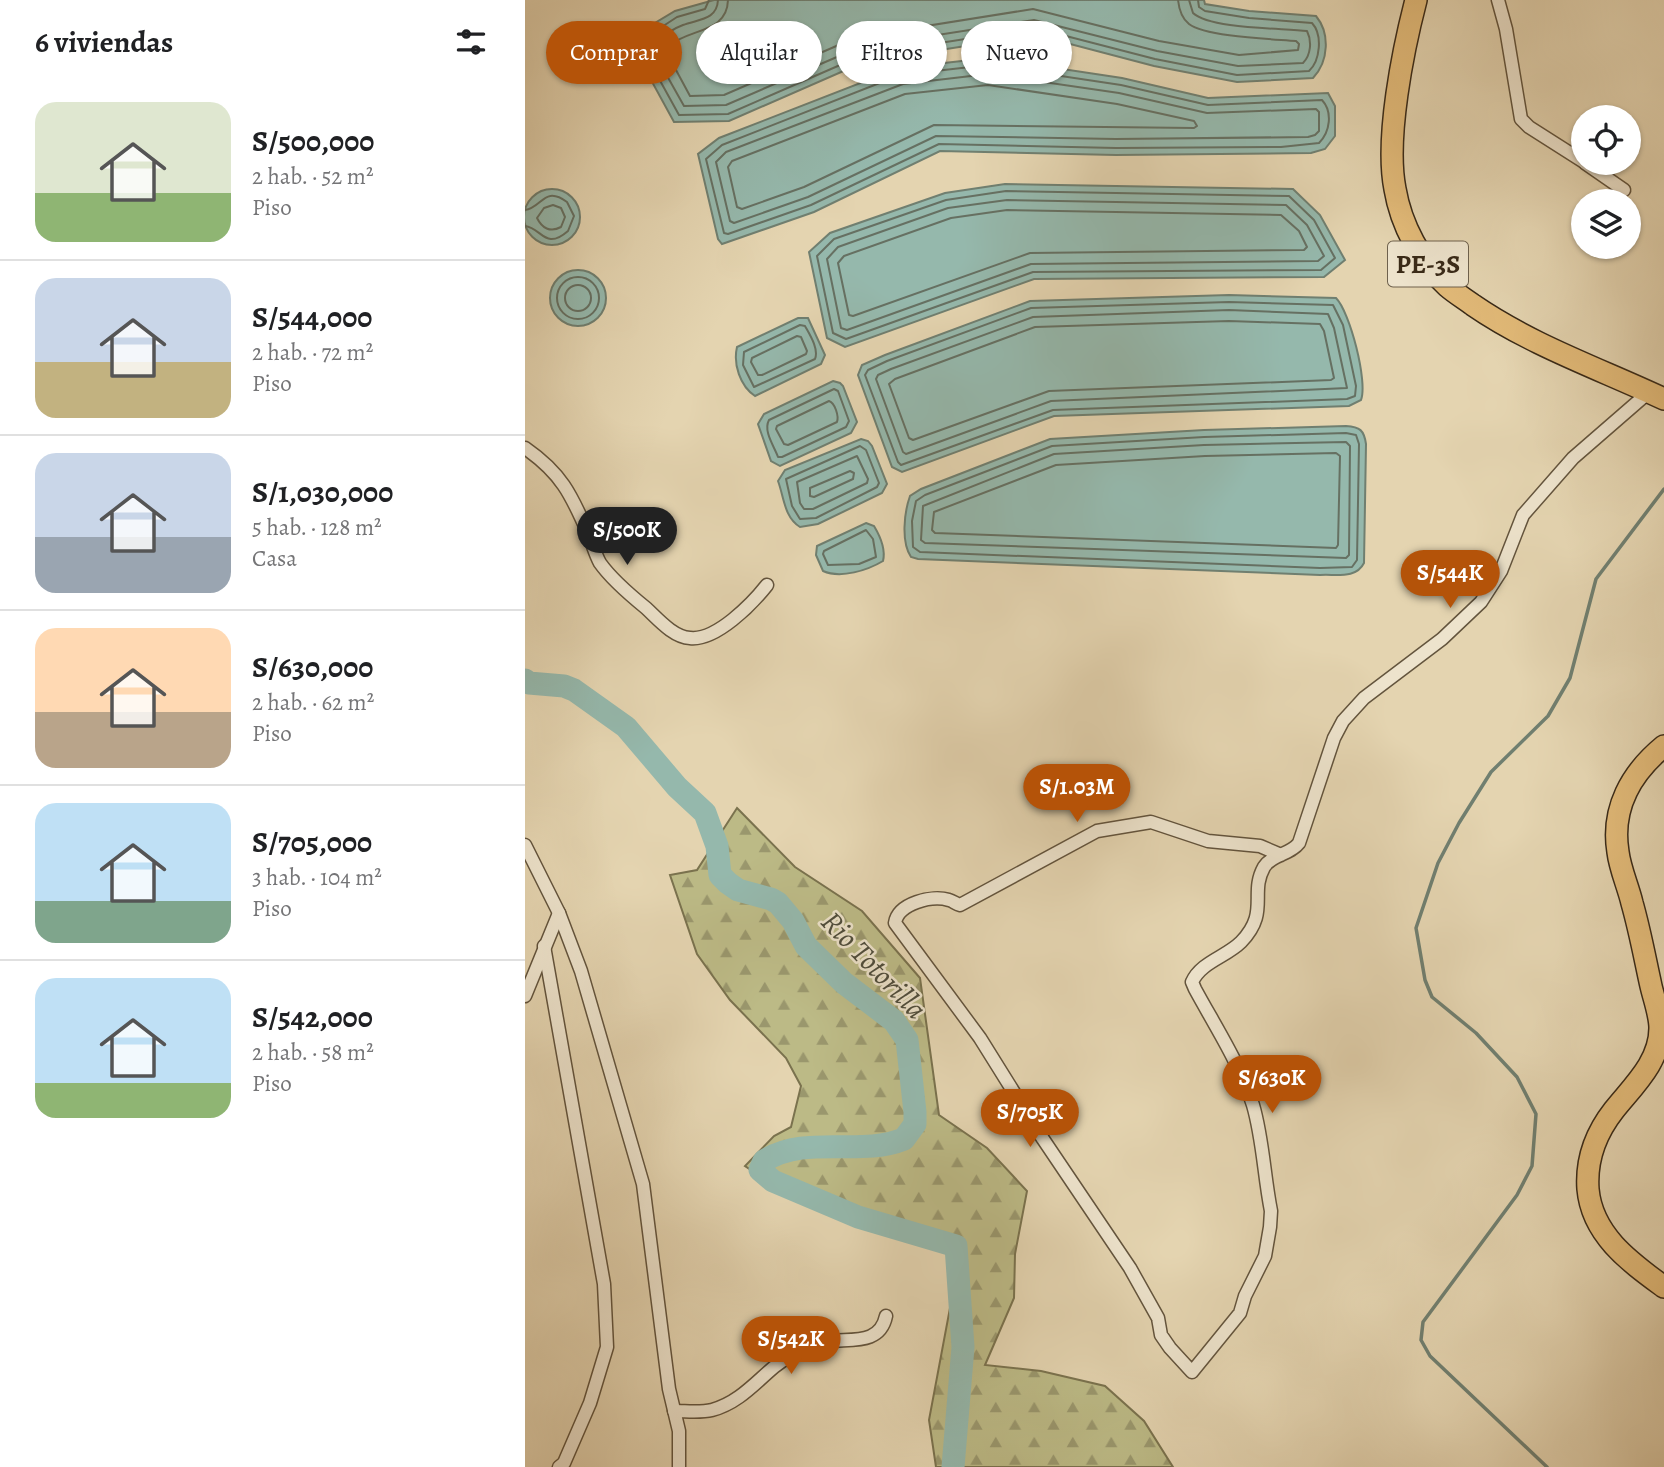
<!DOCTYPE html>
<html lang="es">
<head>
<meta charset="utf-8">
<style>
	body { margin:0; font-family:Alegreya,serif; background:#f6f6f6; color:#202124; height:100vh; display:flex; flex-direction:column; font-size:26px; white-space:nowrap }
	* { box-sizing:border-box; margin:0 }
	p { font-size:23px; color:#757577 }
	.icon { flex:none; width:38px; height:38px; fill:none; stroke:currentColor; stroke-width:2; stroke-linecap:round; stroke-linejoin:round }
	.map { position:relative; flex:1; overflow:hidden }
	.drawer { display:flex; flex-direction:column; background:#fff; width:525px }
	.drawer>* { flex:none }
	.top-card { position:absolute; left:21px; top:21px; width:665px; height:63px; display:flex; gap:14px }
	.controls { position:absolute; left:1046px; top:105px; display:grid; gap:14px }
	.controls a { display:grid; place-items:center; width:70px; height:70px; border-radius:50%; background:#fff; box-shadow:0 2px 5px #0004; font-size:35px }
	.price { position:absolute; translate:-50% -60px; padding:0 16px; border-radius:24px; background:#b45309; color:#fff; font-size:23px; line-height:46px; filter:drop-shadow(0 2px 4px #0008) }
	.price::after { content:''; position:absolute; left:50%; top:42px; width:21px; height:16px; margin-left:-10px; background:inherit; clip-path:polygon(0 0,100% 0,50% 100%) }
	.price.current { background:#222; color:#fff }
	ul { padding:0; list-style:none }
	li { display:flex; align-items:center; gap:21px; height:175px; padding:0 35px }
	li+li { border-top:2px solid #e0e0e0 }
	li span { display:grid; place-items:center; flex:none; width:196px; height:140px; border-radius:21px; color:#555 }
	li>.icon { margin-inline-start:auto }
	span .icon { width:84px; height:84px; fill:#fffc; stroke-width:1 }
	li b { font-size:30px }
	h2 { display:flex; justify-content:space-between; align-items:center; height:84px; padding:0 35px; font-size:30px }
	.chip { padding:0 24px; border-radius:32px; background:#fff; box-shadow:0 2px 5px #0004; font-size:24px; line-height:63px }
	.chip.current { background:#b45309; color:#fff }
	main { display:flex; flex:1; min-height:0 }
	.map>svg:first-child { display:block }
	.forest { fill:url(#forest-firs); stroke:#7a724e; stroke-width:2 }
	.water { fill:#95b8ac; stroke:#707f70; stroke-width:2 }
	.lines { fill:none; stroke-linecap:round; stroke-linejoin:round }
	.shore { stroke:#667062; stroke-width:2 }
	.stream { stroke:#707f70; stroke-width:3.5 }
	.river { stroke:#95b8ac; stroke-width:23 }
	.street-casing { stroke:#63543d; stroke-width:15 }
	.highway-casing { stroke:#382917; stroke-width:24 }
	.street { stroke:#ede3cc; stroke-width:12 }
	.highway { stroke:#e2ba78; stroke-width:21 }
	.labels { text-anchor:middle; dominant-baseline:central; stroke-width:5; stroke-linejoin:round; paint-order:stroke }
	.shield { fill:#ede3cc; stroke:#6e614d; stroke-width:2 }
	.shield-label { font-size:26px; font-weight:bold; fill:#382917 }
	.water-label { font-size:30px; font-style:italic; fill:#4f4d3c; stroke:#ede3cc }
</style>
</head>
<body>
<main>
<section class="drawer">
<h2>6 viviendas<svg class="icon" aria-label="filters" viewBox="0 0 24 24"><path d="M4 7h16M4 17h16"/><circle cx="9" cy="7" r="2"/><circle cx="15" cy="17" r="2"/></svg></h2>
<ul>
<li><span style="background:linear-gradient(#dfe7d0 65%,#8fb573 0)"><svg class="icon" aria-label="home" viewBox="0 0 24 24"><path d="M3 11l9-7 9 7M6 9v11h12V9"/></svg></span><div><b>S/500,000</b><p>2 hab. · 52 m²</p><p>Piso</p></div></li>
<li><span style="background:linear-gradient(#c9d6e8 60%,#c2b280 0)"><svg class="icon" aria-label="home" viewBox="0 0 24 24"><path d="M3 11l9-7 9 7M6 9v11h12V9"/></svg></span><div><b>S/544,000</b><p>2 hab. · 72 m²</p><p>Piso</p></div></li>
<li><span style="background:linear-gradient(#c9d6e8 60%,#9aa5b1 0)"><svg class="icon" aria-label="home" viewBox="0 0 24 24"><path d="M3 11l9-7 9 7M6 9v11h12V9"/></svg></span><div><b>S/1,030,000</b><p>5 hab. · 128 m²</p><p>Casa</p></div></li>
<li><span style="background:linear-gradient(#ffd9b3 60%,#b9a48a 0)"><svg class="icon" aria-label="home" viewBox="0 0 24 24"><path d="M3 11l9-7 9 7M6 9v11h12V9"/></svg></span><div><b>S/630,000</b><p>2 hab. · 62 m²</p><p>Piso</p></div></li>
<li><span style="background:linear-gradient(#bfe0f5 70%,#7fa58c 0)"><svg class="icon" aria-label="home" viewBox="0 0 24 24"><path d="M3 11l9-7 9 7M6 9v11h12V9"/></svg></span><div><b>S/705,000</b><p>3 hab. · 104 m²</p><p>Piso</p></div></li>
<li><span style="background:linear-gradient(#bfe0f5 75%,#8fb573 0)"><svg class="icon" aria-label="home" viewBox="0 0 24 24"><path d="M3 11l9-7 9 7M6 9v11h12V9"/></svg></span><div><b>S/542,000</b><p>2 hab. · 58 m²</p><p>Piso</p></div></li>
</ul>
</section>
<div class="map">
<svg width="1139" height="1467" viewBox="0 0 1139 1467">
	<defs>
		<pattern id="forest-firs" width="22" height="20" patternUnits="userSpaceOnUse" patternTransform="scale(1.75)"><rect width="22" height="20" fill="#bcba86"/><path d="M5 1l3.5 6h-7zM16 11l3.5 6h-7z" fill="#9a976d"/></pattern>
	</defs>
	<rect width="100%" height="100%" fill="#e4d4b0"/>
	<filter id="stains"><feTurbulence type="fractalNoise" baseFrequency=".00286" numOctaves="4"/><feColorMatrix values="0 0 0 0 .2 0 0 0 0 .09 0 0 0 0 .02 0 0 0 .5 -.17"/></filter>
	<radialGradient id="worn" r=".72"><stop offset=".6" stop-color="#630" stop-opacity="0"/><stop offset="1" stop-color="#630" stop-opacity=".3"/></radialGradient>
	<polygon class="forest" points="212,808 270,867 337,911 395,978 414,1115 462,1148 502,1191 490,1254 489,1298 460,1365 516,1371 580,1386 619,1421 648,1467 411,1467 404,1420 431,1276 426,1249 405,1234 383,1228 318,1221 263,1195 220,1166 249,1136 266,1127 276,1086 261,1058 205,1000 172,954 145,875 172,870"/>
	<g class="water">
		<path d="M189,0h490l1,4 44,7 67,5c14,17 13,45 -3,62l-76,4 -83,-16 -118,-31 -172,27 -135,59 -55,1 -23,-42 -11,-48 35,-21z"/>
		<polygon points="464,58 597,78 683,98 803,93 810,106 810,136 800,149 786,153 591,155 415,151 289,212 197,244 193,239 173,154 194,138 374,68"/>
		<polygon points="480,184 768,189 795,215 820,260 799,277 509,279 320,347 302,338 284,252 305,233 420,193"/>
		<circle cx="27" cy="217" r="28"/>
		<circle cx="53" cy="298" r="28"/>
		<path d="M704,295l107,3c14,14 32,84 25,102l-12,6 -295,10 -152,56 -10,-5 -34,-92 4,-10 23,-10 145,-54z"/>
		<path d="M273,318h10l17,37 -4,9 -66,32c-15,-10 -22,-32 -18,-49z"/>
		<polygon points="308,381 315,383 318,386 332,422 326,433 255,466 246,461 233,424 239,414"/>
		<path d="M821,426c14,1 18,4 20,18l-2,119c-8,16 -27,11 -44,12l-402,-16 -7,-2c-10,-15 -7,-44 -1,-61l11,-7 129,-50 154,-9z"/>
		<path d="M336,439l7,2 4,5 15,38 -5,9 -64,31 -18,3c-16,-10 -16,-30 -22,-46l7,-11z"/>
		<path d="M341,523l8,3c6,10 12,23 9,35 -15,9 -42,18 -60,10l-7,-16 1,-9z"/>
	</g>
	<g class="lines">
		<g class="shore">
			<path d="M184,0l-4,9 -28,8 -29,19 10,41 21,38 49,-1 135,-59 172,-27 120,31 82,16 72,-4c11,-10 14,-36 3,-48l-63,-5 -44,-7 -6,-4 -1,-7"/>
			<path d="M193,0c-1,20 -19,19 -35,25 -8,3 -17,9 -24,15l7,34 18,32 42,-1 134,-58 174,-27 123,31 81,15 65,-3c8,-8 9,-22 4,-32 -25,-3 -97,-2 -114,-18l-4,-13"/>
			<path d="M203,0c-1,33 -37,28 -58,45l6,25 14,26 34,-1 133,-58 176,-28 126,32 80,14 59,-5 1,-6 -3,-3c-23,-2 -90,-4 -107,-17 -8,-6 -10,-15 -11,-24"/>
			<path d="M463,65l133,20 87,20 114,-5c11,12 8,32 -3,43l-38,4 -165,1 -177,-4 -128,61 -83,29 -4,-1 -18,-74 16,-14 178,-70z"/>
			<polygon points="463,74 594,93 682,113 791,109 794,112 794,131 790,135 783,137 591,139 411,136 283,197 209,223 205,221 191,162 201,152 378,84"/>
			<polygon points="463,85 592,104 669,121 672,126 669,128 409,125 279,187 217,209 212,207 203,167 207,161 380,94"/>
			<polygon points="481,191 764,196 789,220 810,258 796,270 508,272 321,339 308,333 292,256 309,239 421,200"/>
			<polygon points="482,200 761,205 782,225 799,256 793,261 506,264 322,330 316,328 302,259 313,247 423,208"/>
			<path d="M28,205l8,3 4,9 -4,10c-11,6 -19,1 -24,-9l7,-10z"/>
			<path d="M0,210c17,-2 19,-25 42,-8l7,14 -6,15c-23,20 -26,-3 -43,-5"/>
			<polygon points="482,210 756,215 774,231 782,247 779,250 505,253 328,316 324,315 313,263 319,256 426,218"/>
			<circle cx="53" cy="298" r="21"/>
			<circle cx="53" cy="298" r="13"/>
			<polygon points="704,302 808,305 818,325 831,386 830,396 822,399 528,410 376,465 373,462 340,375 343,370 362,361 506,308"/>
			<polygon points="704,310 803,314 809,328 822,388 526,401 381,454 378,452 351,379 353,375 366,369 508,317"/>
			<polygon points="704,321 795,324 799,331 809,378 806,380 524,391 388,440 384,438 364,384 370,379 510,327"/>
			<path d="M275,325l5,1c5,9 14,23 10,33l-61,28 -11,-22 1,-13z"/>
			<polygon points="272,336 276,337 282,351 281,354 237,375 233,375 226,362 227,358"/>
			<path d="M309,389l4,2 11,30 -3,6 -64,30h-4c-4,-11 -15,-26 -9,-37z"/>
			<path d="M304,401c6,2 10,15 8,21l-49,23 -4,-1 -8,-15 1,-3z"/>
			<polygon points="821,433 831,435 834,444 832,560 827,567 795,568 395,552 388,547 387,521 391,501 400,495 527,446 679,437"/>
			<polygon points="821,442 825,446 824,555 821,558 400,543 396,540 398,506 529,454 679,445"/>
			<polygon points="335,446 341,450 354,483 352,487 291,518 275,519 267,506 261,479"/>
			<polygon points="811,453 815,456 813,545 811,548 410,533 407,530 409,512 531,465 680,456"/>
			<polygon points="332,456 343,479 342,483 288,509 279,509 275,503 272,482"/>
			<polygon points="325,471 329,473 328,479 289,497 285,496 285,488"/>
			<polygon points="341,530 348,539 351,557 334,564 303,565 298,554 299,551"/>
		</g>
		<polyline class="stream" points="1022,1467 905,1356 896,1340 898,1322 992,1195 1007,1166 1011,1114 992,1077 951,1033 907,997 900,980 891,928 913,863 934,823 966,772 1023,716 1045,678 1071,579 1139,489"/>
		<path class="river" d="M0,680l4,3 35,3 10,4 52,37 51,60 28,26 12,33 3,29 8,8 10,7 33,9 7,4 15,18 13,25 38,37 50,38 13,19 8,72v12l-11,15c-44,18 -98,-5 -140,22l-4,9 13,11 85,36 98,29 7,101 -10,120"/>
		<g class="street-casing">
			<g id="street">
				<polyline points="973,0 981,29 996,119 1004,127 1059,162"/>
				<polyline points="1060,163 1099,190"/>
				<path d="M0,448c36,25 46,46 63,85 4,9 7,21 12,30 12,17 30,32 46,45 12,11 27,29 44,30 26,3 62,-34 77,-53"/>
				<polyline points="0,845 34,913 56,971 118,1184 144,1389 154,1431 154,1467"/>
				<path d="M756,855l-21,-9 -52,-5 -57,-19 -54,9 -137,74c-4,-1 -7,-4 -11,-5 -17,-5 -51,3 -54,23l85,115 63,101 87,129 28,50 3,17 9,13 22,24 48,-59 5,-17 20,-40 5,-29 1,-16c-7,-35 -8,-72 -18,-106 -13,-41 -38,-79 -58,-116l-3,-7c9,-20 34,-25 49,-40 29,-30 8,-48 23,-75 8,-13 26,-12 35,-24l35,-105 9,-17 21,-23 78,-59 39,-37 20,-31 22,-56 50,-57 76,-66"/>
				<polyline points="19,946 79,1284 82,1347 65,1403 39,1463 34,1467"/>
				<polyline points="0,996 34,913"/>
				<path d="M149,1411c12,0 26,2 38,-1 26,-7 42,-26 62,-43 11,-9 30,-18 43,-23 24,-9 62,6 69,-28"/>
			</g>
		</g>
		<g class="highway-casing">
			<g id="highway">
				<path d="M891,0c-13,50 -31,139 -21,189 6,36 26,73 52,97 8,7 18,13 26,19 58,40 127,64 191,94"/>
				<path d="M1139,746c-33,27 -53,63 -46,106 2,17 10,34 14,51 8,28 13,56 19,83 3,13 9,29 9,42 0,34 -27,58 -46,82 -18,23 -28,50 -26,79 4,46 42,73 76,98"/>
			</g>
		</g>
		<use href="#street" class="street"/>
		<use href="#highway" class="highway"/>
	</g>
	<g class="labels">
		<rect class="shield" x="863" y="241.5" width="80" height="45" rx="5"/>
		<g class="shield-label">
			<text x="903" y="264">PE-3S</text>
		</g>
		<g class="water-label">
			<text transform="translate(349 965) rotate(46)">Rio Totorilla</text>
		</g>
	</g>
	<rect width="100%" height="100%" filter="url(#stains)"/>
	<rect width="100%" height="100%" fill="url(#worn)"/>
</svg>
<div class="controls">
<a><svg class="icon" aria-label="locate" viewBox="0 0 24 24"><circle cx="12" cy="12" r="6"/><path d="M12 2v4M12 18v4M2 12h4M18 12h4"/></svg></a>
<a><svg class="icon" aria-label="layers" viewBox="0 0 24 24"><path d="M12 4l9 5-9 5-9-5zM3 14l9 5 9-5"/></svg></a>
</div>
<b class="price current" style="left:102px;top:567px">S/500K</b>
<b class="price" style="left:925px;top:610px">S/544K</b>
<b class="price" style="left:552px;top:824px">S/1.03M</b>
<b class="price" style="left:747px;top:1115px">S/630K</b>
<b class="price" style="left:505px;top:1149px">S/705K</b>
<b class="price" style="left:266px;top:1376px">S/542K</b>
<div class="top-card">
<a class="chip current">Comprar</a>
<a class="chip">Alquilar</a>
<a class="chip">Filtros</a>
<a class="chip">Nuevo</a>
</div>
</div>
</main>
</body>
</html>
